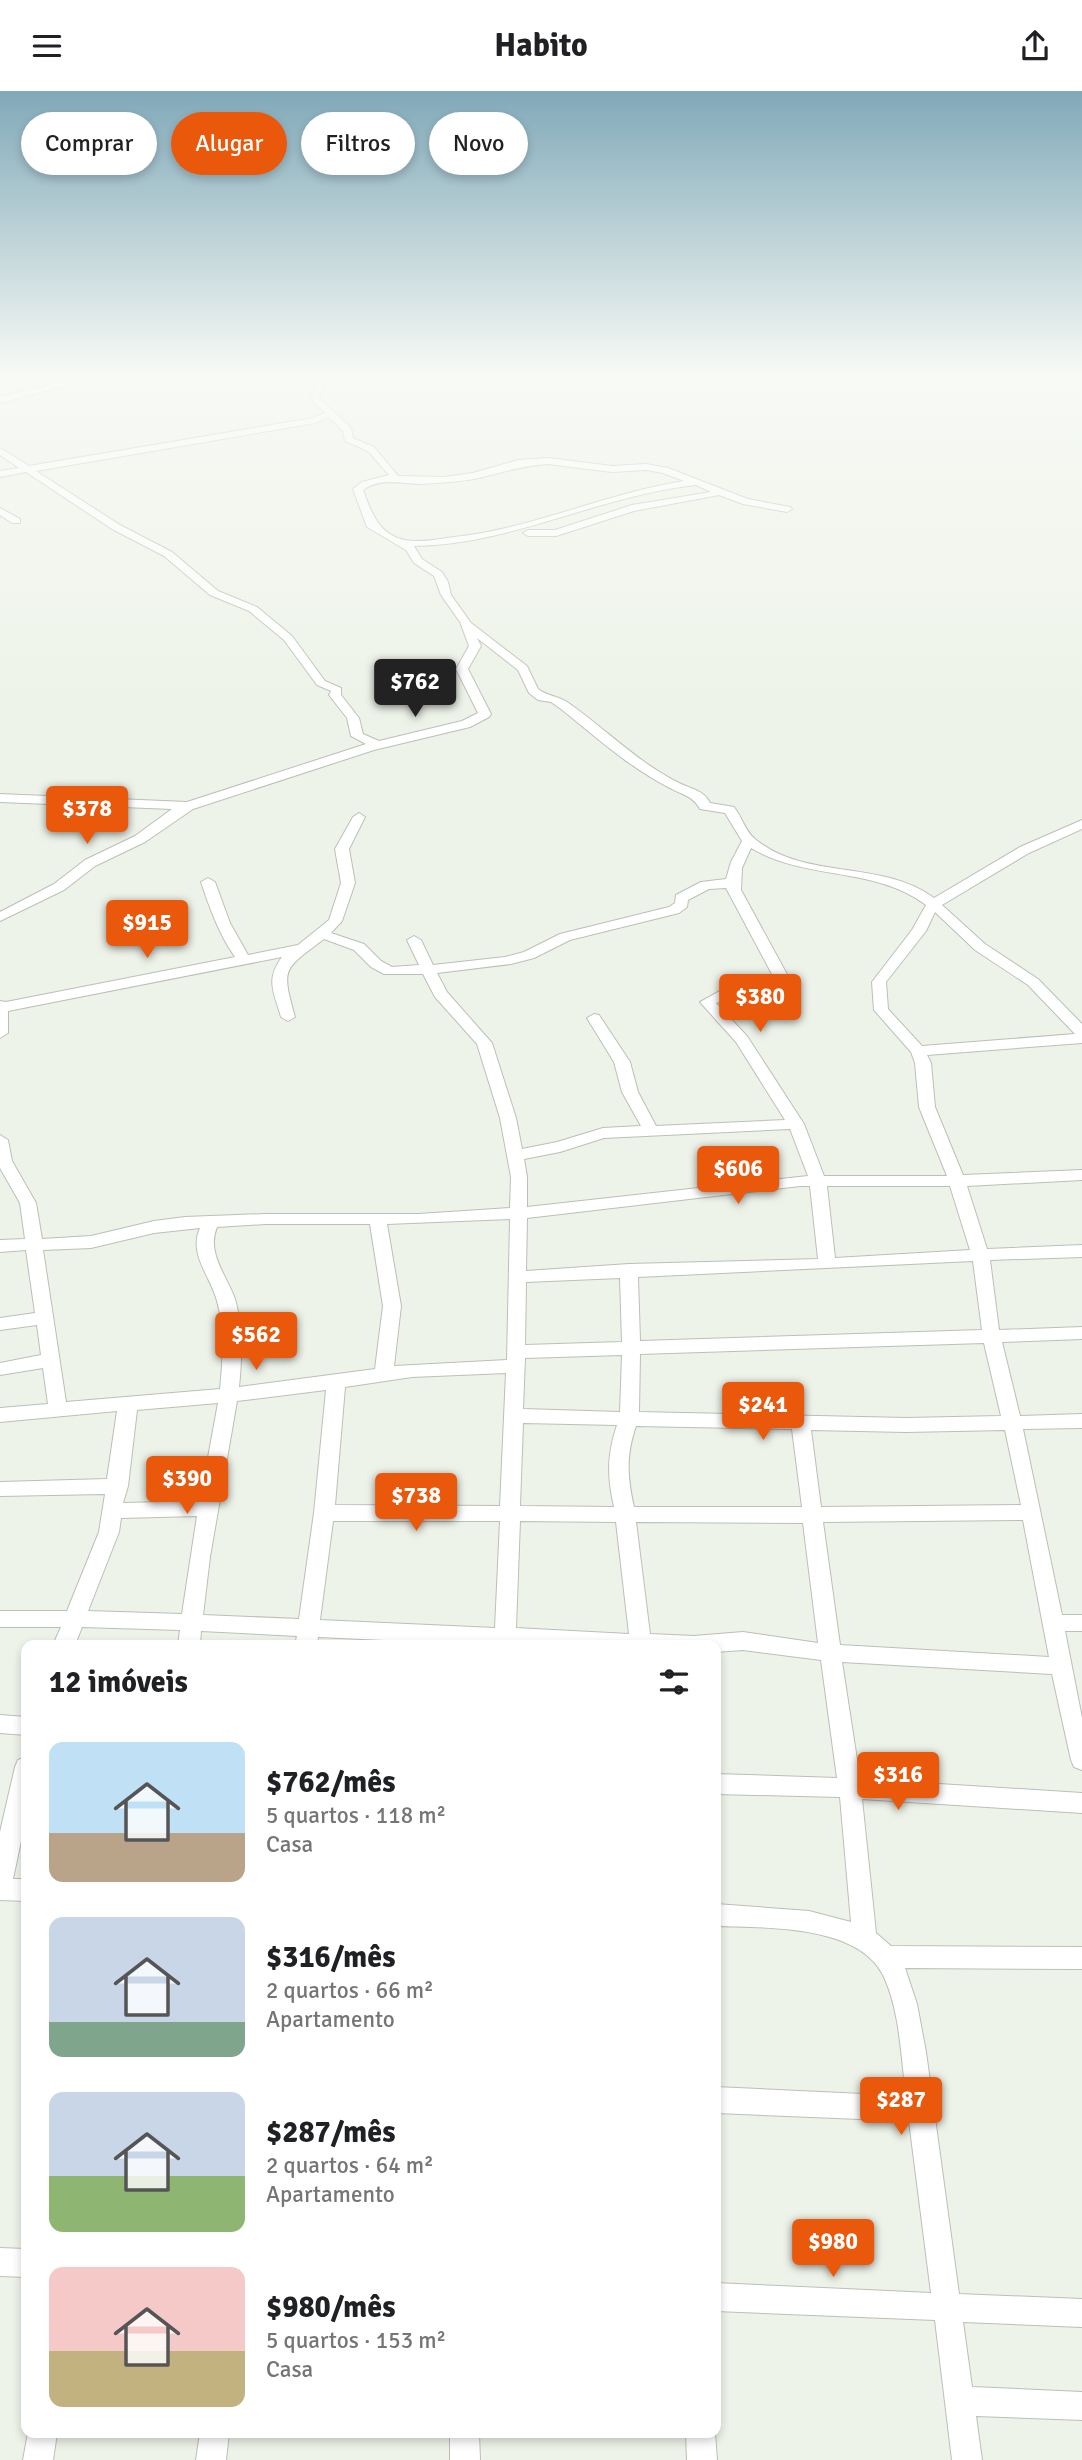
<!DOCTYPE html>
<html lang="pt">
<head>
<meta charset="utf-8">
<style>
	body { margin:0; font-family:Signika,sans-serif; background:#f2f2f2; color:#202124; height:100vh; display:flex; flex-direction:column; font-size:26px; white-space:nowrap }
	* { box-sizing:border-box; margin:0 }
	p { font-size:23px; color:#757577 }
	.icon { flex:none; width:38px; height:38px; fill:none; stroke:currentColor; stroke-width:2; stroke-linecap:round; stroke-linejoin:round }
	.map { position:relative; flex:1; overflow:hidden }
	.sheet { position:absolute; left:21px; top:1549px; width:700px; height:798px; display:flex; flex-direction:column; background:#fff; border-radius:14px; box-shadow:0 4px 10px #0003 }
	.sheet>* { flex:none }
	.banner { position:absolute; left:21px; top:21px; width:700px; height:63px; display:flex; gap:14px }
	.price { position:absolute; translate:-50% -60px; padding:0 16px; border-radius:7px; background:#ea580c; color:#fff; font-size:23px; line-height:46px; filter:drop-shadow(0 2px 4px #0008) }
	.price::after { content:''; position:absolute; left:50%; top:42px; width:21px; height:16px; margin-left:-10px; background:inherit; clip-path:polygon(0 0,100% 0,50% 100%) }
	.price.current { background:#222; color:#fff }
	ul { padding:0; list-style:none }
	li { display:flex; align-items:center; gap:21px; height:175px; padding:0 28px }
	li span { display:grid; place-items:center; flex:none; width:196px; height:140px; border-radius:14px; color:#555 }
	li>.icon { margin-inline-start:auto }
	span .icon { width:84px; height:84px; fill:#fffc; stroke-width:1 }
	li b { font-size:30px }
	h2 { display:flex; justify-content:space-between; align-items:center; height:84px; padding:0 28px; font-size:30px }
	.tag { padding:0 24px; border-radius:32px; background:#fff; box-shadow:0 4px 10px #0003; font-size:24px; line-height:63px }
	.tag.current { background:#ea580c; color:#fff }
	header { display:flex; justify-content:space-between; align-items:center; height:91px; padding:0 28px; background:#fff; font-size:32px; font-weight:700 }
	.map>svg:first-child { display:block }
	.lines { fill:none; stroke-linecap:round; stroke-linejoin:round }
	.minor-casing { stroke:#bbc0b6; stroke-width:2 }
	.minor { fill:#fff; fill-rule:evenodd }
</style>
</head>
<body>
<header><svg class="icon" aria-label="menu" viewBox="0 0 24 24"><path d="M4 6h16M4 12h16M4 18h16"/></svg>Habito<svg class="icon" aria-label="share" viewBox="0 0 24 24"><path d="M12 15V3M7 8l5-5 5 5M5 13v7h14v-7"/></svg></header>
<div class="map">
<svg width="1082" height="2369" viewBox="0 0 1082 2369">
	<rect width="100%" height="100%" fill="#eef3e9"/>
	<g class="lines">
		<g class="minor-casing">
			<g id="minor">
				<polygon points="100,282 114,282 0,312 0,306"/>
				<path d="M303,282h9l12,11 -5,14 32,30 2,10 21,9 24,29 46,1 29,-4 45,-13 30,-2 64,8 34,-2 22,4 80,31 42,8 2,2 -5,3 -44,-8 -24,-9 -85,16 -78,25h-28l-5,-3 5,-3h27l77,-25 79,-13 -15,-7 -8,1c-94,12 -179,59 -274,60l8,13 20,13 6,10 3,13 20,28 56,43 11,23c9,7 20,7 29,13 39,27 70,60 112,81 12,6 25,7 31,20l24,4c8,10 11,24 21,32 50,42 126,20 179,59l86,-51 62,-27v9l-53,24 -87,52 43,39 53,35 44,45v19l-155,12 4,8 4,44 28,68 119,-5v10l-115,6 20,63 95,-4v12l-92,3 9,70 83,-3v12l-80,3 18,74 62,-2v14l-59,1 39,186h20v16h-17l17,87v52l-8,-3 -3,-7 -19,-86 -210,-12 18,117 222,14v20l-220,-14 14,134 15,13 191,1v22l-177,-1 12,36 9,48 33,242 123,5v28l-119,-5 9,65 110,5v28l-106,-4 6,44h-30l-17,-140 -219,-9v-28l215,10 -22,-172 -193,-8v-26l190,9c-5,-39 -6,-86 -23,-121 -26,-51 -118,-47 -167,-49v-22l93,7 42,11 -11,-125 -124,-3v-20l121,4 -16,-118 -78,-10 -27,2v-7h-222l-176,-8 -1,8h-22l2,-9 -96,-5 -1,14h-22l2,-15 -98,-3 -7,18h-22l8,-18h-61v-16h67l32,-79 6,-38 -105,2v-14l107,-3 10,-68 -117,11v-14l48,-4 -5,-36 -43,7v-12l41,-8 -4,-30 -37,5v-12l35,-5 -9,-63 -26,2v-12l25,-1 -5,-36 -20,-35v-33l8,5 4,21 24,42 6,36 49,-3 63,-15 31,-4 81,-3h152l92,-6 1,-31 -11,-59 -23,-74 -42,-47 -12,-23h-39l-13,-7 -17,-17 -30,-11c-41,31 -43,28 -29,78l-7,4 -7,-4c-7,-25 -16,-37 1,-60l-274,54v22l-8,5v-37l6,1 229,-45c-16,-23 -25,-48 -34,-75l7,-4 7,4 15,41 18,32 50,-10 31,-25 12,-37 -6,-34 18,-32 6,-4 6,4 -16,32 6,34 -13,38 -11,12 33,11 17,17 11,6 27,-2 -12,-25 7,-4 7,4 12,25 72,-8 19,-5 36,-18 109,-27 6,-4 1,-8 25,-13 25,-3 5,-17 11,-21 -17,-28 -25,-4c-7,-13 -17,-14 -30,-21 -40,-20 -74,-51 -109,-79l-10,-7 -13,-2 -9,-7 -11,-23 -41,-32 4,8 -13,23 23,45 -2,3 -19,10 -96,23 -181,59 -48,33 -50,24 -31,24 -64,31v-9l54,-28 31,-24 50,-24 37,-27 -172,-7v-8l187,8 179,-58 -15,-8 -4,-18 -18,-23 2,-4 -14,-6 -33,-45 -35,-29 -39,-16 -46,-39 -52,-27 -86,-57 -26,5v-6l19,-3 -19,-13v-7l29,18 284,-48 12,-5 -15,-15 6,-12zM329,326l14,14 2,10 23,10 21,24 -27,7 -9,7 14,38 39,23 8,13 20,13 7,19 19,27 9,24 -13,23 22,44 -16,8 -83,20 -16,-7 -4,-16 -18,-23v-7l-16,-7 -33,-45 -35,-29 -39,-16 -46,-39 -52,-27 -84,-54 279,-48zM548,373l64,8 34,-2 17,3 21,8c-78,12 -152,48 -230,56 -15,2 -34,6 -49,3 -26,-5 -34,-28 -42,-50 18,-13 38,-6 58,-6 17,-1 36,-2 53,-5 27,-6 46,-13 74,-15zM751,757c55,33 124,18 175,57l-14,25 -40,52 2,28 37,42 4,11 4,44 28,69h-123l-20,-52 -57,-88 -31,-33 71,-22 2,-3 -48,-88 1,-22zM726,797l47,88 -53,15 -20,11 36,40 49,78 -129,6 -18,-34 -8,-30 -31,-47 -5,-1 -7,4 27,44 8,30 19,34 -38,2 -46,14 -35,7 -6,-31 -24,-75 -45,-51 -10,-19 74,-9 23,-6 36,-18 109,-27 8,-6 1,-7 21,-11zM935,821l40,38 53,35 47,49 -153,12 -34,-37 -2,-27 40,-51zM790,1038l18,47 -281,31v-30l-3,-18 36,-7 44,-14zM800,1095h10l8,73 -189,5 -103,7 1,-53zM827,1095h123l20,64 -135,8zM510,1128l-3,141 -113,6 7,-60 -14,-82zM266,1133h104l13,82 -8,63 -136,18c3,-28 4,-60 -4,-88 -8,-23 -29,-46 -18,-72zM200,1137c-12,26 11,49 17,73 8,28 6,59 3,88l-154,13 -23,-152 48,-2 63,-15zM973,1170l9,69 -342,11 -2,-64zM620,1187l2,64 -97,3 1,-63zM984,1252l17,73 -95,2 -267,-6 1,-58zM622,1264l-2,57 -97,-3 2,-51zM506,1282l-6,133 -165,-1 10,-118 67,-10zM326,1299l-12,123 -15,106 -96,-4 7,-58 27,-156zM218,1312l-18,98 -77,2 5,-17 9,-76zM523,1332l94,2c-10,30 -10,51 -3,82l-94,-1zM636,1335l156,3 10,78h-168c-7,-31 -8,-52 2,-81zM811,1339l95,2 99,-2 16,75 -200,2zM197,1425l-15,98 -94,-3 31,-79 2,-14zM1023,1429l26,137 -209,-12 -17,-123zM333,1430h167l-5,107 -175,-8zM520,1430l96,1 13,112 -113,-6zM636,1431l167,1 15,120 -75,-11 -49,4 -44,-2z"/>
				<polygon points="0,417 20,428 20,432 12,432 0,424"/>
				<polygon points="0,1624 26,1626 26,1644 0,1642"/>
				<polygon points="26,1666 26,1726 13,1788 26,1788 26,1810 0,1809 0,1741 15,1676 18,1669"/>
				<polygon points="0,2157 26,2158 26,2186 0,2185"/>
				<polygon points="28,2342 57,2342 53,2369 23,2369"/>
				<polygon points="200,2342 229,2342 226,2369 196,2369"/>
				<polygon points="450,2342 479,2342 480,2369 450,2369"/>
				<polygon points="686,2342 715,2342 717,2369 687,2369"/>
			</g>
		</g>
		<use href="#minor" class="minor"/>
	</g>
	<linearGradient id="sky" x2="0" y2="1"><stop stop-color="#81a9b9"/><stop offset="0.46" stop-color="#f7faf5"/><stop offset="1" stop-color="#f7faf5" stop-opacity="0"/></linearGradient>
	<rect width="1082" height="614" fill="url(#sky)"/>
</svg>
<b class="price current" style="left:415px;top:628px">$762</b>
<b class="price" style="left:87px;top:755px">$378</b>
<b class="price" style="left:147px;top:869px">$915</b>
<b class="price" style="left:760px;top:943px">$380</b>
<b class="price" style="left:738px;top:1115px">$606</b>
<b class="price" style="left:256px;top:1281px">$562</b>
<b class="price" style="left:763px;top:1351px">$241</b>
<b class="price" style="left:187px;top:1425px">$390</b>
<b class="price" style="left:416px;top:1442px">$738</b>
<b class="price" style="left:898px;top:1721px">$316</b>
<b class="price" style="left:901px;top:2046px">$287</b>
<b class="price" style="left:833px;top:2188px">$980</b>
<div class="banner">
<a class="tag">Comprar</a>
<a class="tag current">Alugar</a>
<a class="tag">Filtros</a>
<a class="tag">Novo</a>
</div>
<section class="sheet">
<h2>12 imóveis<svg class="icon" aria-label="filters" viewBox="0 0 24 24"><path d="M4 7h16M4 17h16"/><circle cx="9" cy="7" r="2"/><circle cx="15" cy="17" r="2"/></svg></h2>
<ul>
<li><span style="background:linear-gradient(#bfe0f5 65%,#b9a48a 0)"><svg class="icon" aria-label="home" viewBox="0 0 24 24"><path d="M3 11l9-7 9 7M6 9v11h12V9"/></svg></span><div><b>$762/mês</b><p>5 quartos · 118 m²</p><p>Casa</p></div></li>
<li><span style="background:linear-gradient(#c9d6e8 75%,#7fa58c 0)"><svg class="icon" aria-label="home" viewBox="0 0 24 24"><path d="M3 11l9-7 9 7M6 9v11h12V9"/></svg></span><div><b>$316/mês</b><p>2 quartos · 66 m²</p><p>Apartamento</p></div></li>
<li><span style="background:linear-gradient(#c9d6e8 60%,#8fb573 0)"><svg class="icon" aria-label="home" viewBox="0 0 24 24"><path d="M3 11l9-7 9 7M6 9v11h12V9"/></svg></span><div><b>$287/mês</b><p>2 quartos · 64 m²</p><p>Apartamento</p></div></li>
<li><span style="background:linear-gradient(#f6c9c9 60%,#c2b280 0)"><svg class="icon" aria-label="home" viewBox="0 0 24 24"><path d="M3 11l9-7 9 7M6 9v11h12V9"/></svg></span><div><b>$980/mês</b><p>5 quartos · 153 m²</p><p>Casa</p></div></li>
</ul>
</section>
</div>
</body>
</html>
